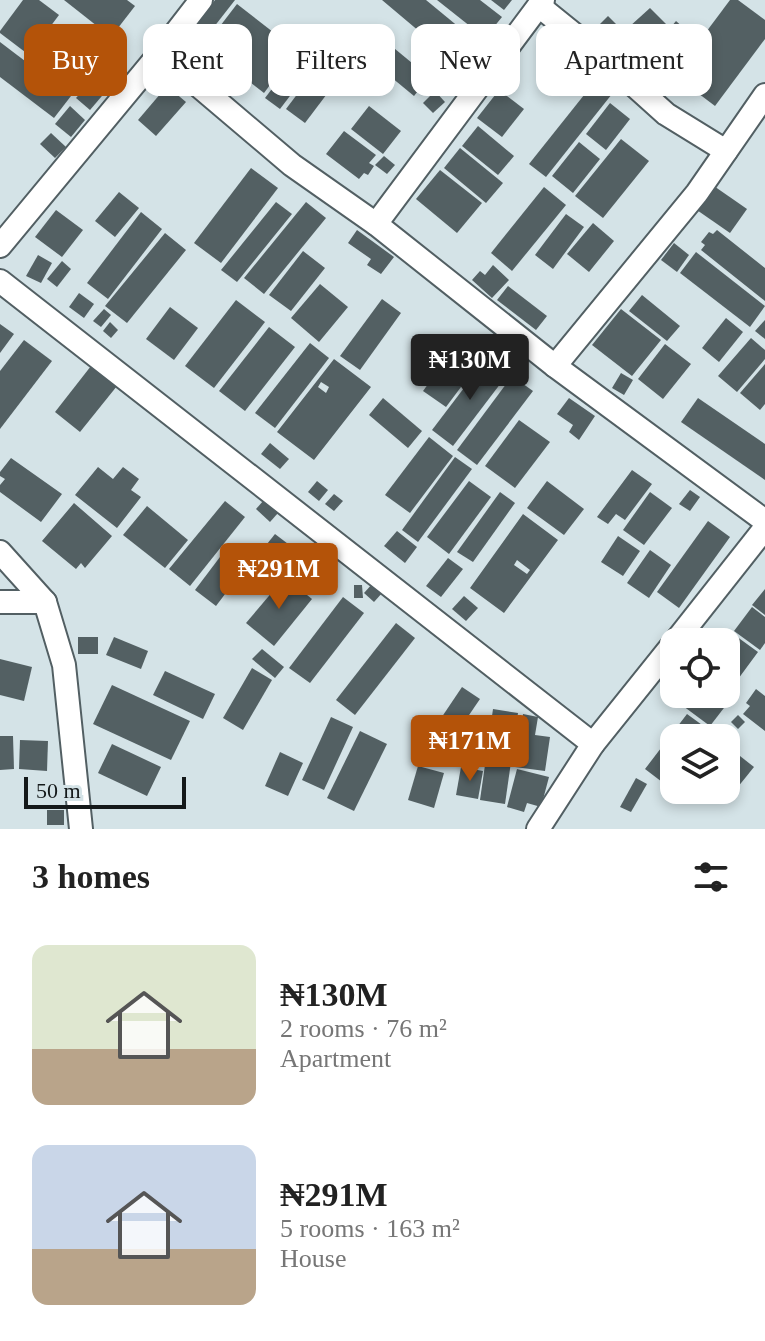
<!DOCTYPE html>
<html lang="en">
<head>
<meta charset="utf-8">
<style>
	body { margin:0; font-family:Georgia,serif; background:#f6f6f6; color:#222; height:100vh; display:flex; flex-direction:column; font-size:30px; white-space:nowrap }
	* { box-sizing:border-box; margin:0 }
	p { font-size:26px; color:#767676 }
	.icon { flex:none; width:44px; height:44px; fill:none; stroke:currentColor; stroke-width:2; stroke-linecap:round; stroke-linejoin:round }
	.map { position:relative; height:829px; overflow:hidden }
	.drawer { display:flex; flex-direction:column; background:#fff; flex:1 }
	.drawer>* { flex:none }
	.hud { position:absolute; left:24px; top:24px; width:718px; height:72px; display:flex; gap:16px }
	.buttons { position:absolute; left:660px; top:628px; display:grid; gap:16px }
	.buttons a { display:grid; place-items:center; width:80px; height:80px; border-radius:16px; background:#fff; box-shadow:0 4px 12px #0003; font-size:40px }
	.scale { position:absolute; left:24px; bottom:20px; width:162px; box-sizing:border-box; padding-left:8px; border:4px solid #14191a; border-top:0; font-size:22px; line-height:28px; white-space:nowrap; color:#14191a; -webkit-text-stroke:6px #d4e3e7; paint-order:stroke }
	.price { position:absolute; translate:-50% -68px; padding:0 18px; border-radius:8px; background:#b45309; color:#fff; font-size:26px; line-height:52px; filter:drop-shadow(0 2px 4px #0008) }
	.price::after { content:''; position:absolute; left:50%; top:48px; width:24px; height:18px; margin-left:-12px; background:inherit; clip-path:polygon(0 0,100% 0,50% 100%) }
	.price.on { background:#222; color:#fff }
	ul { padding:0; list-style:none }
	li { display:flex; align-items:center; gap:24px; height:200px; padding:0 32px }
	li span { display:grid; place-items:center; flex:none; width:224px; height:160px; border-radius:16px; color:#555 }
	li>.icon { margin-inline-start:auto }
	span .icon { width:96px; height:96px; fill:#fffc; stroke-width:1 }
	li b { font-size:34px }
	h2 { display:flex; justify-content:space-between; align-items:center; height:96px; padding:0 32px; font-size:34px }
	.chip { padding:0 28px; border-radius:16px; background:#fff; box-shadow:0 4px 12px #0003; font-size:28px; line-height:72px }
	.chip.on { background:#b45309; color:#fff }
	.map>svg:first-child { display:block }
	.building { fill:#536063; fill-rule:evenodd }
	.lines { fill:none; stroke-linecap:round; stroke-linejoin:round }
	.street-casing { stroke:#525f63; stroke-width:26 }
	.street { stroke:#fff; stroke-width:22 }
</style>
</head>
<body>
<div class="map">
<svg width="765" height="829" viewBox="0 0 765 829">
	<rect width="100%" height="100%" fill="#d4e3e7"/>
	<g class="building">
		<polygon points="23,0 39,0 59,15 29,55 0,33 0,31"/>
		<polygon points="64,0 127,0 135,6 111,37"/>
		<polygon points="215,0 235,0 203,41 191,31"/>
		<polygon points="382,0 426,0 477,42 458,64"/>
		<polygon points="437,0 480,0 502,17 485,38"/>
		<polygon points="491,0 512,0 504,10"/>
		<polygon points="730,0 738,0 765,20 765,39 715,106 674,75"/>
		<polygon points="237,4 296,50 264,93 204,47"/>
		<polygon points="650,8 668,26 647,46 629,27"/>
		<polygon points="608,16 620,28 607,41 595,29"/>
		<polygon points="676,21 695,38 668,69 649,53"/>
		<polygon points="0,42 71,96 54,118 0,77"/>
		<polygon points="389,44 429,77 414,96 374,63"/>
		<polygon points="297,56 312,67 280,109 265,98"/>
		<polygon points="323,60 342,74 305,123 286,109"/>
		<polygon points="105,65 119,76 90,110 76,98"/>
		<polygon points="596,80 612,94 546,177 529,164"/>
		<polygon points="167,86 186,102 156,136 138,120"/>
		<polygon points="499,90 524,109 502,137 477,118"/>
		<polygon points="435,91 445,102 433,113 423,103"/>
		<polygon points="610,103 630,119 606,150 586,134"/>
		<polygon points="70,106 85,120 71,137 55,124"/>
		<polygon points="369,106 401,131 383,154 351,129"/>
		<polygon points="478,126 514,156 498,175 462,146"/>
		<polygon points="344,131 376,155 369,163 374,166 368,175 364,173 359,179 326,154"/>
		<polygon points="51,133 66,147 55,158 40,144"/>
		<polygon points="621,139 649,161 603,218 575,196"/>
		<polygon points="579,142 600,159 573,193 552,176"/>
		<polygon points="460,148 503,183 486,203 444,168"/>
		<polygon points="384,156 395,165 387,174 375,165"/>
		<polygon points="251,168 278,188 221,263 194,243"/>
		<polygon points="440,170 482,203 457,233 416,199"/>
		<polygon points="711,184 747,209 730,233 694,208"/>
		<polygon points="544,187 566,205 512,271 491,253"/>
		<polygon points="119,192 139,208 115,237 95,221"/>
		<polygon points="276,202 292,214 237,282 221,270"/>
		<polygon points="306,202 326,218 264,294 244,278"/>
		<polygon points="56,210 83,230 62,257 35,237"/>
		<polygon points="141,212 162,229 108,299 87,283"/>
		<polygon points="566,214 584,227 553,269 535,255"/>
		<polygon points="593,223 614,241 589,272 567,254"/>
		<polygon points="357,230 394,257 381,274 367,265 371,259 348,243"/>
		<polygon points="717,230 765,268 765,301 701,250 705,245 701,242 709,232 713,234"/>
		<polygon points="165,233 186,250 127,323 105,306"/>
		<polygon points="674,243 689,255 677,272 661,260"/>
		<polygon points="303,251 325,268 291,311 269,295"/>
		<polygon points="696,252 765,306 750,327 680,273"/>
		<polygon points="38,255 52,263 41,283 26,276"/>
		<polygon points="62,261 71,269 57,287 47,279"/>
		<polygon points="493,265 509,280 492,298 472,280 480,271 485,275"/>
		<polygon points="320,284 348,307 319,342 291,318"/>
		<polygon points="508,286 547,316 536,330 497,300"/>
		<polygon points="79,293 94,304 84,318 69,307"/>
		<polygon points="642,295 680,326 667,341 629,311"/>
		<polygon points="382,299 401,313 360,370 340,356"/>
		<polygon points="236,300 265,322 214,388 185,366"/>
		<polygon points="170,307 198,328 174,360 146,339"/>
		<polygon points="104,309 111,315 101,327 93,321"/>
		<polygon points="621,309 661,340 632,376 592,345"/>
		<polygon points="726,318 743,332 719,362 702,348"/>
		<polygon points="765,320 765,339 755,331"/>
		<polygon points="110,322 118,330 111,338 103,331"/>
		<polygon points="0,324 14,334 0,353"/>
		<polygon points="269,327 295,347 245,411 219,391"/>
		<polygon points="462,338 485,355 446,407 423,391"/>
		<polygon points="751,338 765,350 765,359 737,392 718,376"/>
		<polygon points="24,340 52,361 0,429 0,371"/>
		<polygon points="310,343 329,358 275,428 255,413"/>
		<polygon points="665,344 691,364 663,399 638,379"/>
		<path d="M334,359l37,28 -57,73 -37,-28zM321,382l8,5 -3,6 -8,-6z"/>
		<polygon points="486,359 507,375 453,446 432,430"/>
		<polygon points="765,364 765,404 760,410 740,393"/>
		<polygon points="91,366 117,386 80,432 55,412"/>
		<polygon points="621,373 633,380 624,395 612,388"/>
		<polygon points="512,376 533,391 477,465 457,450"/>
		<polygon points="383,398 422,431 408,448 369,415"/>
		<polygon points="569,398 595,416 579,440 569,432 573,425 557,414"/>
		<polygon points="698,398 765,444 765,480 681,422"/>
		<polygon points="519,420 550,442 515,488 485,466"/>
		<polygon points="429,437 453,456 410,513 385,495"/>
		<polygon points="270,443 289,459 280,469 261,454"/>
		<polygon points="455,457 472,469 418,542 402,530"/>
		<polygon points="11,458 62,494 41,522 0,492 0,485 5,479 0,476 0,472"/>
		<polygon points="98,467 113,479 123,467 139,479 131,490 141,497 117,528 75,495"/>
		<polygon points="632,470 652,484 625,520 616,514 608,524 597,517"/>
		<polygon points="317,481 328,490 319,501 308,492"/>
		<polygon points="469,481 491,497 449,554 427,537"/>
		<polygon points="547,481 584,509 564,535 527,508"/>
		<polygon points="690,490 700,497 690,511 679,504"/>
		<polygon points="500,492 515,503 473,562 457,552"/>
		<polygon points="650,492 672,508 644,545 623,530"/>
		<polygon points="334,494 343,501 334,511 325,504"/>
		<polygon points="264,500 278,513 270,522 256,509"/>
		<polygon points="225,501 245,517 190,586 169,569"/>
		<polygon points="74,503 112,536 85,568 81,563 76,569 42,541"/>
		<polygon points="147,506 188,540 165,568 123,535"/>
		<path d="M523,514l35,26 -54,73 -34,-25zM517,560l13,10 -3,4 -13,-9z"/>
		<polygon points="708,521 730,537 679,608 657,592"/>
		<polygon points="397,531 417,547 405,563 384,546"/>
		<polygon points="275,534 296,550 271,580 251,564"/>
		<polygon points="618,536 640,551 623,576 601,562"/>
		<polygon points="650,550 671,565 649,598 627,583"/>
		<polygon points="223,553 244,569 216,606 195,590"/>
		<polygon points="448,558 463,569 441,597 426,586"/>
		<polygon points="285,577 312,599 274,646 246,623"/>
		<polygon points="373,583 383,592 374,602 364,593"/>
		<polygon points="354,585 362,585 363,598 354,598"/>
		<polygon points="765,589 765,615 752,605"/>
		<polygon points="464,596 478,608 466,621 452,609"/>
		<polygon points="343,597 364,613 310,683 289,668"/>
		<polygon points="752,607 765,617 765,643 760,650 734,631"/>
		<polygon points="396,623 415,638 355,715 336,700"/>
		<polygon points="729,631 758,652 730,690 726,687 726,642 721,642"/>
		<rect x="78" y="637" width="20" height="17"/>
		<polygon points="114,637 148,651 141,669 106,655"/>
		<polygon points="262,649 284,667 275,678 252,659"/>
		<polygon points="0,659 32,667 24,701 0,695"/>
		<polygon points="252,668 272,680 243,730 223,718"/>
		<polygon points="165,671 215,694 203,719 153,695"/>
		<polygon points="112,685 190,721 171,760 93,724"/>
		<polygon points="462,687 480,699 441,756 423,745"/>
		<polygon points="756,689 765,696 765,731 743,714 750,706 746,703"/>
		<polygon points="686,694 713,694 727,704 710,726 679,703"/>
		<polygon points="493,709 518,713 505,804 480,800"/>
		<polygon points="523,714 538,717 535,735 550,737 545,771 515,767"/>
		<polygon points="687,714 709,730 703,738 674,738 674,775 666,785 645,769"/>
		<polygon points="738,715 745,722 738,729 731,722"/>
		<polygon points="331,717 353,727 324,790 302,780"/>
		<polygon points="360,731 387,744 354,811 327,798"/>
		<polygon points="0,736 13,736 14,769 0,770"/>
		<polygon points="20,740 48,741 47,771 19,769"/>
		<polygon points="112,744 161,767 147,796 98,773"/>
		<polygon points="726,745 754,767 733,793 726,787"/>
		<polygon points="280,752 303,763 288,796 265,786"/>
		<polygon points="457,755 465,756 464,764 456,764"/>
		<polygon points="418,766 444,773 434,808 408,800"/>
		<polygon points="461,767 483,771 478,799 456,795"/>
		<polygon points="517,769 549,777 541,807 527,803 524,812 507,807"/>
		<polygon points="636,778 647,784 631,812 620,807"/>
		<rect x="47" y="810" width="17" height="15"/>
	</g>
	<g class="lines">
		<g class="street-casing">
			<g id="street">
				<polyline points="539,6 606,60 666,114 726,151"/>
				<polyline points="160,53 292,165 376,224 555,366 765,521"/>
				<polyline points="376,224 543,0"/>
				<polyline points="0,246 160,53 201,0"/>
				<polyline points="0,281 593,744 538,829"/>
				<polyline points="555,366 697,193 765,95"/>
				<polyline points="0,552 45,602 64,665 81,829"/>
				<polyline points="0,602 45,602"/>
				<polyline points="675,642 765,528"/>
				<polyline points="593,744 674,643"/>
			</g>
		</g>
		<use href="#street" class="street"/>
	</g>
</svg>
<div class="buttons">
<a><svg class="icon" aria-label="locate" viewBox="0 0 24 24"><circle cx="12" cy="12" r="6"/><path d="M12 2v4M12 18v4M2 12h4M18 12h4"/></svg></a>
<a><svg class="icon" aria-label="layers" viewBox="0 0 24 24"><path d="M12 4l9 5-9 5-9-5zM3 14l9 5 9-5"/></svg></a>
</div>
<div class="scale">50 m</div>
<b class="price on" style="left:470px;top:402px">₦130M</b>
<b class="price" style="left:279px;top:611px">₦291M</b>
<b class="price" style="left:470px;top:783px">₦171M</b>
<div class="hud">
<a class="chip on">Buy</a>
<a class="chip">Rent</a>
<a class="chip">Filters</a>
<a class="chip">New</a>
<a class="chip">Apartment</a>
</div>
</div>
<section class="drawer">
<h2>3 homes<svg class="icon" aria-label="filters" viewBox="0 0 24 24"><path d="M4 7h16M4 17h16"/><circle cx="9" cy="7" r="2"/><circle cx="15" cy="17" r="2"/></svg></h2>
<ul>
<li><span style="background:linear-gradient(#dfe7d0 65%,#b9a48a 0)"><svg class="icon" aria-label="home" viewBox="0 0 24 24"><path d="M3 11l9-7 9 7M6 9v11h12V9"/></svg></span><div><b>₦130M</b><p>2 rooms · 76 m²</p><p>Apartment</p></div></li>
<li><span style="background:linear-gradient(#c9d6e8 65%,#b9a48a 0)"><svg class="icon" aria-label="home" viewBox="0 0 24 24"><path d="M3 11l9-7 9 7M6 9v11h12V9"/></svg></span><div><b>₦291M</b><p>5 rooms · 163 m²</p><p>House</p></div></li>
</ul>
</section>
</body>
</html>
